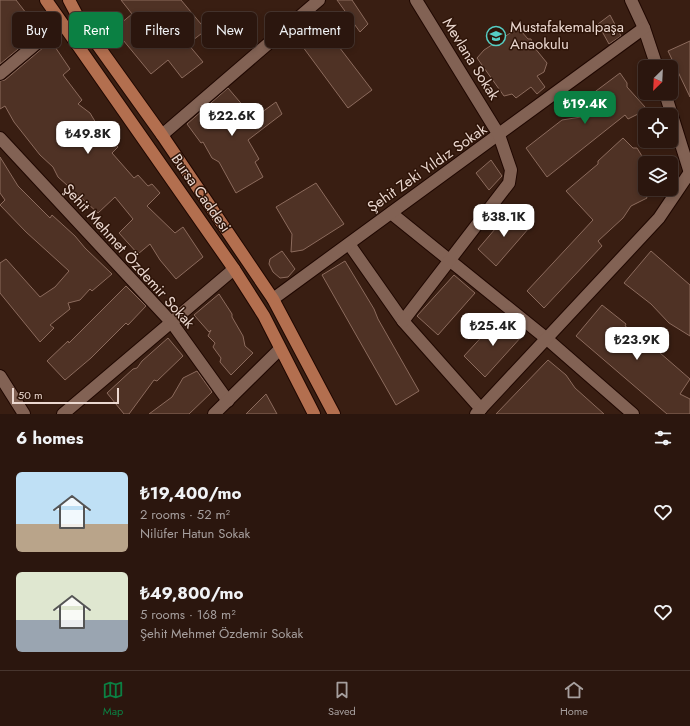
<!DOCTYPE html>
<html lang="en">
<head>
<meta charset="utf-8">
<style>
	body { margin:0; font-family:Jost,sans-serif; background:#331f17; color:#f1f3f6; height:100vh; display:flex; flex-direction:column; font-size:15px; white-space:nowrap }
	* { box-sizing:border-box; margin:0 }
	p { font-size:13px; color:#a69f9e }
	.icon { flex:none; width:22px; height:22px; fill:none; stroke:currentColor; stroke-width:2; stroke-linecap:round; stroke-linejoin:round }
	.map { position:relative; height:414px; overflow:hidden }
	.sheet { display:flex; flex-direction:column; background:#2b160e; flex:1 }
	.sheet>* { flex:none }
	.guide { position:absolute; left:12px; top:12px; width:400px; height:36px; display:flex; gap:8px }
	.needle { width:26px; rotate:204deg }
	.controls { position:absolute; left:638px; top:60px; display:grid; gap:8px }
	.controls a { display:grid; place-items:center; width:40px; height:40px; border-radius:6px; background:#2b160e; box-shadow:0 2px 6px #0003,0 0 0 1px #47352e; font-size:20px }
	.scale { position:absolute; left:12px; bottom:10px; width:107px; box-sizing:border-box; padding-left:4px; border:2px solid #ebd8d0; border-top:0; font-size:11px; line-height:14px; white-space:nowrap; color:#ebd8d0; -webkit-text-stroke:3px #2e1408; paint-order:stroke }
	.price { position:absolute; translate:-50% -34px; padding:0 9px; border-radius:8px; background:#fff; color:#222; font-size:13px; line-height:26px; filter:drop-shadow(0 1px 2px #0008) }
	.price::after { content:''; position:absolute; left:50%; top:24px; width:12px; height:9px; margin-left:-6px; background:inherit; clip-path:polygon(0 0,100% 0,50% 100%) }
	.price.on { background:#0b8043; color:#fff }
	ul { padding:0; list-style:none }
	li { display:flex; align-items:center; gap:12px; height:100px; padding:0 16px }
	li span { display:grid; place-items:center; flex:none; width:112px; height:80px; border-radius:6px; color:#555 }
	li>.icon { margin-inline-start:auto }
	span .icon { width:48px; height:48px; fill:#fffc; stroke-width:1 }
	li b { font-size:17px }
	h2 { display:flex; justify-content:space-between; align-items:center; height:48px; padding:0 16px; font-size:17px }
	.chip { padding:0 14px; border-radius:6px; background:#2b160e; box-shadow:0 2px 6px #0003,0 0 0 1px #47352e; font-size:14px; line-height:36px }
	.chip.on { background:#0b8043; color:#fff }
	.dock { display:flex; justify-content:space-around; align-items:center; height:56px; border-top:1px solid #47352e; background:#2b160e; font-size:11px; color:#a69f9e }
	.dock a { display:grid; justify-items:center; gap:2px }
	.dock .on { color:#0b8043 }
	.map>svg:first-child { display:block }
	.building { fill:#4f3225; stroke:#8c6b5d }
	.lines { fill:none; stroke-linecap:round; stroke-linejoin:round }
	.minor-casing { stroke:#1f0700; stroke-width:14 }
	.major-casing { stroke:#1f0700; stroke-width:14 }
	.minor { stroke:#826254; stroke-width:12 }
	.major { stroke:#b36f4f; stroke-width:12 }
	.labels { text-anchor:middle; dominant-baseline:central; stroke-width:3; stroke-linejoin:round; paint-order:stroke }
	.poi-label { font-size:15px; fill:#ebd8d0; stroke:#2e1408; text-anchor:start }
	.street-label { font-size:15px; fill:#ebd8d0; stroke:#2e1408 }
</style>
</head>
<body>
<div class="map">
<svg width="690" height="414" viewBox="0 0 690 414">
	<rect width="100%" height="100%" fill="#391e12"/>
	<g class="building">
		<polygon points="0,0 16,0 40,31 0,64"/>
		<polygon points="121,0 181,0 206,30 188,44 203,62 182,78 168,60 151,74 114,29 132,14"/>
		<polygon points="337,0 352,0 368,24 360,32"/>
		<polygon points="610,15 621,36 609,44 598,24"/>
		<polygon points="323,26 372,90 348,108 300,43"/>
		<polygon points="515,30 521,31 528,39 531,39 534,47 547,63 544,72 537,76 545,87 537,94 531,87 516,98 512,94 504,96 477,58 484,50"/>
		<polygon points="51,41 70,69 63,75 82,100 78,104 90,113 96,123 110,136 109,139 118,147 112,153 134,178 138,175 148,186 152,184 160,193 147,206 175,233 183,227 203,257 176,279 160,260 150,244 138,254 119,233 133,219 115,197 98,213 58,177 53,167 40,155 14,122 5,106 0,109 0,81 5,80"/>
		<polygon points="690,41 690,97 668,51"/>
		<polygon points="620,73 627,83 627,87 645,107 638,114 628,119 625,115 547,177 526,148 562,120 581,117 577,110 585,103 584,100"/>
		<polygon points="228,88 245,108 247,123 276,102 282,114 248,140 259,159 255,162 263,177 236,193 219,162 212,158 203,142 201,143 187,124"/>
		<polygon points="623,138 633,148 637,148 645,161 645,193 647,198 631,206 623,218 598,241 602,246 544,308 527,291 593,220 566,191 598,164 598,161"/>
		<polygon points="0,157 18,186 50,218 52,215 75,236 85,248 112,274 92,291 90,289 80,300 68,303 70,309 50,325 54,328 40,342 0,293 0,263 6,259 40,297 55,287 69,271 26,232 0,205 5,200 0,193"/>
		<polygon points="491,160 502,176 489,190 476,173"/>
		<polygon points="316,183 344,224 303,250 291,252 292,234 276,207"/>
		<polygon points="513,208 529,228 496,266 478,249"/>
		<polygon points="282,251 295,269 288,277 280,278 273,272 269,264 270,259"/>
		<polygon points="651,251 690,285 690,336 669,323 651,304 624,283"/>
		<polygon points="345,261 374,309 378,319 419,391 396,405 322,275"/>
		<polygon points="454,275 475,293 438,335 417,316"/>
		<polygon points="126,286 146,306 128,325 126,323 91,358 65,380 47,361 68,341 69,343"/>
		<polygon points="219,294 232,314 232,317 243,336 245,346 253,353 231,375 220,362 221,358 213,347 215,343 208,336 211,330 209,332 194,315"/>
		<polygon points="602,305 626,324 625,326 644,339 690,379 680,394 690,399 690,414 667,414 576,336"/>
		<polygon points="500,317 522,336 485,377 464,356"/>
		<polygon points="168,338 183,356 157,381 154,380 129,414 124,414 107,393 133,369 137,368 142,361"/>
		<polygon points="548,360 566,375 575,388 604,414 496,414"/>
		<polygon points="197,371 212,392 189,414 149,414 172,397 183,378"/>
		<polygon points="266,394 277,414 246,414"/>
	</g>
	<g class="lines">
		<g class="minor-casing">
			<g id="minor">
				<polyline points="631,0 644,28 657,67"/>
				<polyline points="0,74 61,23"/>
				<polyline points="665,93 690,173"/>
				<polyline points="162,135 319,0"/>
				<polyline points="0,138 172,323 228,401"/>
				<polyline points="391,213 547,339 633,414"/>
				<polyline points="349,244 403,321 481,409"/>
				<polyline points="273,299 644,28"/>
				<polyline points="403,321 509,183 511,170 499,135 416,0"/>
				<polyline points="0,376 24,414"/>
				<polyline points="63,414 234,269"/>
				<polyline points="214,414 280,349"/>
				<polyline points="476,414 659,218 690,172"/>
			</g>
		</g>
		<g class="major-casing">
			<g id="major">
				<polyline points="46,0 234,269 264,316 314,414"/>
				<polyline points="69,0 79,19 162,135 273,299 334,414"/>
			</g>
		</g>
		<use href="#minor" class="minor"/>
		<use href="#major" class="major"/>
	</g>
	<defs>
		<g id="school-ring" transform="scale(1)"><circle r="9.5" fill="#2e1408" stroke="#56cec4" stroke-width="1.5"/><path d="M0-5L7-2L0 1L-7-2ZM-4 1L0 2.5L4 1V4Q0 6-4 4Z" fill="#56cec4"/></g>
	</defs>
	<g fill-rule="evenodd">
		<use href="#school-ring" x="496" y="36"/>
	</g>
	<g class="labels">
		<g class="poi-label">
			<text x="510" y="27">Mustafakemalpaşa<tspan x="510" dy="17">Anaokulu</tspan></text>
		</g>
		<g class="street-label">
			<text transform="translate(471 59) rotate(58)">Mevlana Sokak</text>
			<text transform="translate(427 168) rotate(-35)">Şehit Zeki Yıldız Sokak</text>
			<text transform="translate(201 193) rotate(55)">Bursa Caddesi</text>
			<text transform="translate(129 256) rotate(48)">Şehit Mehmet Özdemir Sokak</text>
		</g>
	</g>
</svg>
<div class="controls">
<a><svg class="needle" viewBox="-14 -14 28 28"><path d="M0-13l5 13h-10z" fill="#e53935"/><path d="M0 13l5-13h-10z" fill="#a69f9e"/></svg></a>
<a><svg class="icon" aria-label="locate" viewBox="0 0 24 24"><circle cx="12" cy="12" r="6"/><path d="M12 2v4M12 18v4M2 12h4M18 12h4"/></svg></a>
<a><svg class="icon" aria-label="layers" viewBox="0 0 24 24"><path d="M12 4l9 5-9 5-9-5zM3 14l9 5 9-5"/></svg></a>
</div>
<div class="scale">50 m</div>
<b class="price on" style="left:585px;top:125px">₺19.4K</b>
<b class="price" style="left:232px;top:137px">₺22.6K</b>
<b class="price" style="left:88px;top:155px">₺49.8K</b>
<b class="price" style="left:504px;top:238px">₺38.1K</b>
<b class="price" style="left:493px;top:347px">₺25.4K</b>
<b class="price" style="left:637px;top:361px">₺23.9K</b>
<div class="guide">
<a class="chip">Buy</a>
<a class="chip on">Rent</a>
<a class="chip">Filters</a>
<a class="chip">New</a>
<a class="chip">Apartment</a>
</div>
</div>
<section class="sheet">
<h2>6 homes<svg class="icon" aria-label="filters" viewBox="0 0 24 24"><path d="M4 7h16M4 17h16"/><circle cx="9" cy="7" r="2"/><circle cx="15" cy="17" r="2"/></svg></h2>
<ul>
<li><span style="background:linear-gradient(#bfe0f5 65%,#b9a48a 0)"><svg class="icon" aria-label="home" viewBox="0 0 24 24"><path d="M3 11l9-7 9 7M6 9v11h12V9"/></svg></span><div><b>₺19,400/mo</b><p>2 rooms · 52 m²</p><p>Nilüfer Hatun Sokak</p></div><svg class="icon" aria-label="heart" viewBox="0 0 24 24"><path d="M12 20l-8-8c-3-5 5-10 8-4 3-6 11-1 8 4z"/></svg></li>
<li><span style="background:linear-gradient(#dfe7d0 60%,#9aa5b1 0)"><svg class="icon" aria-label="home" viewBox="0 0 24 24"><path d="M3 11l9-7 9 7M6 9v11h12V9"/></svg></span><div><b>₺49,800/mo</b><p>5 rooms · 168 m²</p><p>Şehit Mehmet Özdemir Sokak</p></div><svg class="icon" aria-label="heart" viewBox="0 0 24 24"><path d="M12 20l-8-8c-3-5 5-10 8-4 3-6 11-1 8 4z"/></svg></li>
</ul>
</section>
<nav class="dock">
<a class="on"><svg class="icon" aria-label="map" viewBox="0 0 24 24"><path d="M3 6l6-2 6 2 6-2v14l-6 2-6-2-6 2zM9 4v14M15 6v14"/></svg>Map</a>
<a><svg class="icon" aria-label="saved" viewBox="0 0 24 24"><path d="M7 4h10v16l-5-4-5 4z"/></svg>Saved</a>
<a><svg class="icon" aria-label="home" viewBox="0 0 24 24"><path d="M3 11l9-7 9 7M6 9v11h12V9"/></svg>Home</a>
</nav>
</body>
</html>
